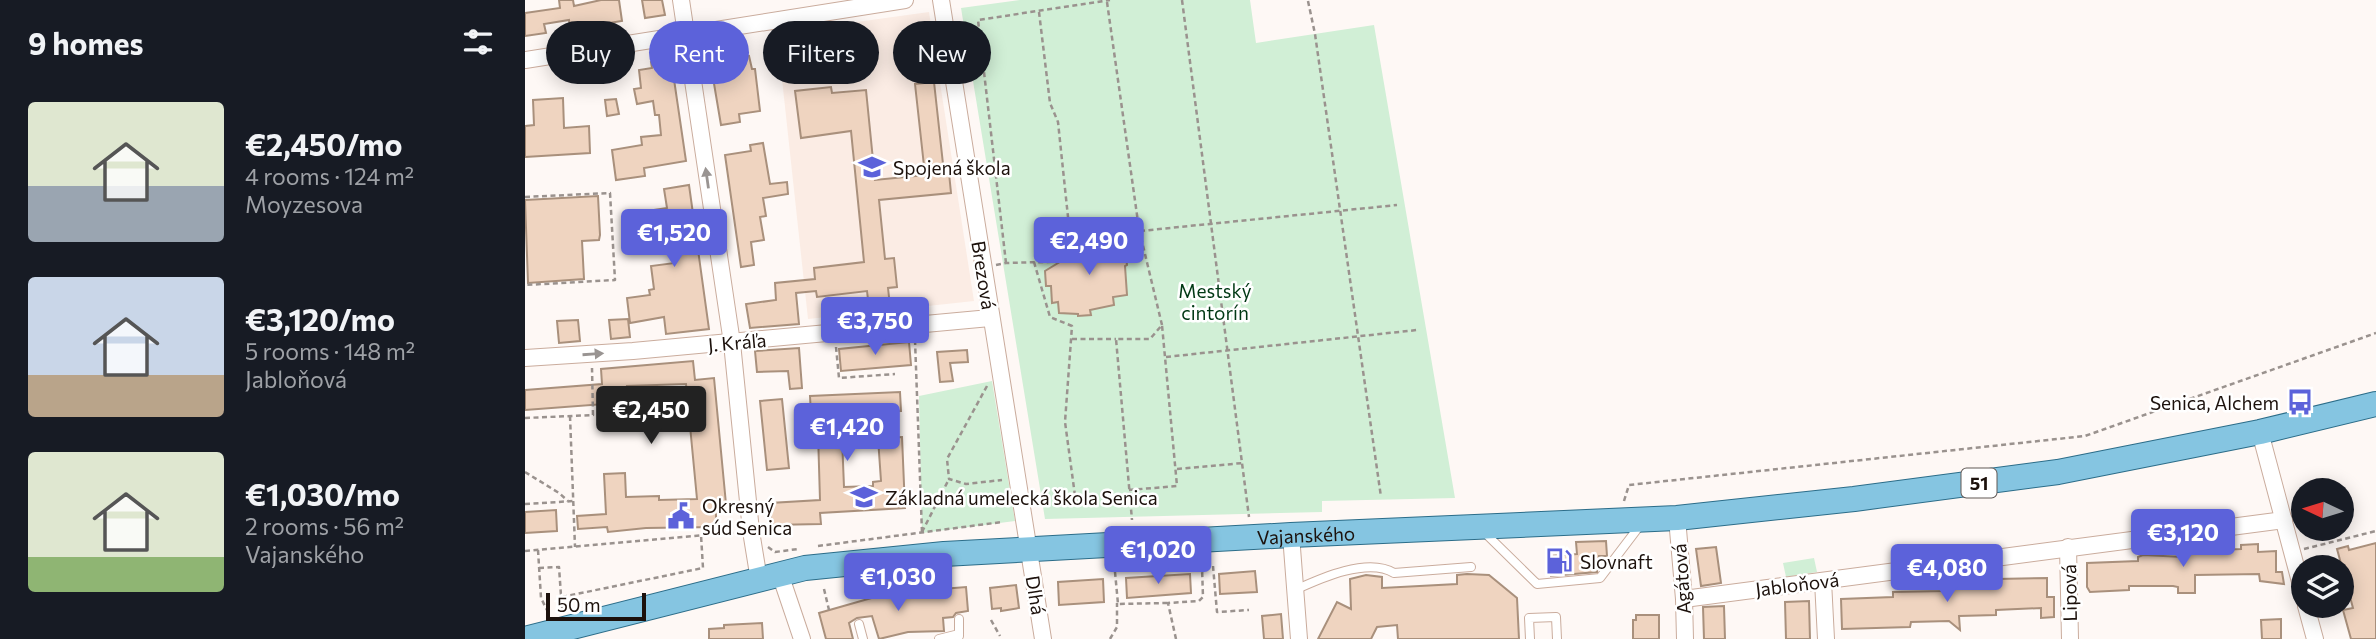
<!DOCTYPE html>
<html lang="en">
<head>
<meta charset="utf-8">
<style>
	body { margin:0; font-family:Commissioner,sans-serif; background:#242831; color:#f1f3f6; height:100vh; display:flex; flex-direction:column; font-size:26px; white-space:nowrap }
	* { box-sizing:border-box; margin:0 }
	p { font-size:23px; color:#9ea1a6 }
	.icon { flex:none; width:38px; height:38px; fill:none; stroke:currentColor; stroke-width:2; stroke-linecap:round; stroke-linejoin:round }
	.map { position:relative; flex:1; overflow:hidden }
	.sheet { display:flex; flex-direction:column; background:#171b24; width:525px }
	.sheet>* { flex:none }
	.top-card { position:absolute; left:21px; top:21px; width:665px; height:63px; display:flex; gap:14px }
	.needle { width:46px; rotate:274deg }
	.buttons { position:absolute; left:1766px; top:478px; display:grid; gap:14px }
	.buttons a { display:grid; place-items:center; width:63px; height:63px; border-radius:50%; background:#171b24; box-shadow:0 4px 18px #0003; font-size:35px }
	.scale { position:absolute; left:21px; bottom:18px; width:100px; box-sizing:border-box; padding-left:7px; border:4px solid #1c110c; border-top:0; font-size:19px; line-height:24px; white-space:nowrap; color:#1c110c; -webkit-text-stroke:5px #fff; paint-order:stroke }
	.price { position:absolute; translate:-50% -60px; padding:0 16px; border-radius:7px; background:#5c62da; color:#fff; font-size:23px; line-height:46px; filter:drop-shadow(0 2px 4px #0008) }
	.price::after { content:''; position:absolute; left:50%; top:42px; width:21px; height:16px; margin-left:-10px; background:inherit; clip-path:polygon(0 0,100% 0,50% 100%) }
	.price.current { background:#222; color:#fff }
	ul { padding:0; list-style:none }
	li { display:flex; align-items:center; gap:21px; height:175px; padding:0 28px }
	li span { display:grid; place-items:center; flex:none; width:196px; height:140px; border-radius:7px; color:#555 }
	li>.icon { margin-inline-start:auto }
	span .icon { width:84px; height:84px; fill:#fffc; stroke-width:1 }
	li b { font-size:30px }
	h2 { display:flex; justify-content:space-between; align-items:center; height:84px; padding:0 28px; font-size:30px }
	.tag { padding:0 24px; border-radius:32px; background:#171b24; box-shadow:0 4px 18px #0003; font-size:24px; line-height:63px }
	.tag.current { background:#5c62da; color:#fff }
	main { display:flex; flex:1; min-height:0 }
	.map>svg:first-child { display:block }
	.built { fill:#fbece4 }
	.green { fill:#d1efd6 }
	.building { fill:#efd4c0; stroke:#a9907c; stroke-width:2 }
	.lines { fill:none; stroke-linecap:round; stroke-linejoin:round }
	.service-casing { stroke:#caac9d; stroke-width:10 }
	.minor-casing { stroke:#caac9d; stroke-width:18 }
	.primary-casing { stroke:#2c6d89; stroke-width:26 }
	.path { stroke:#9a928e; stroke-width:2.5; stroke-dasharray:5 3.5; stroke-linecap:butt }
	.service { stroke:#fff; stroke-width:8 }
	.minor { stroke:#fff; stroke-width:16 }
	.primary { stroke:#85c5e1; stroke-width:24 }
	.oneway { fill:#999492 }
	.labels { text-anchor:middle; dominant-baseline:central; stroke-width:5; stroke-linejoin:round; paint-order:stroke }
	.shield { fill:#fff; stroke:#605855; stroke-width:2 }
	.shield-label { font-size:18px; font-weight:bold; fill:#1c110c }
	.poi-label { font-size:19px; fill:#1c110c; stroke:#fff; text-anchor:start }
	.street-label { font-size:19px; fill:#1c110c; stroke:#fff }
	.park-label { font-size:19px; fill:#003814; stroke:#fff }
</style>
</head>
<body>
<main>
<section class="sheet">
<h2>9 homes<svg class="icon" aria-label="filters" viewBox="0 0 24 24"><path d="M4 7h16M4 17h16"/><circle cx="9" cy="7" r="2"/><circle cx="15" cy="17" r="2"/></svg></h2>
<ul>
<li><span style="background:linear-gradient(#dfe7d0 60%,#9aa5b1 0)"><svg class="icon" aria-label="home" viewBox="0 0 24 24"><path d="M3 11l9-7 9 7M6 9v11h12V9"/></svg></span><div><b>€2,450/mo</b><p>4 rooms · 124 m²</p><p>Moyzesova</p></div></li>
<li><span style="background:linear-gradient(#c9d6e8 70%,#b9a48a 0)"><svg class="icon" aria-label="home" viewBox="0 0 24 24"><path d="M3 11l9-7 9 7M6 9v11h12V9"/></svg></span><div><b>€3,120/mo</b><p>5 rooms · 148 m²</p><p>Jabloňová</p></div></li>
<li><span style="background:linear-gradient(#dfe7d0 75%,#8fb573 0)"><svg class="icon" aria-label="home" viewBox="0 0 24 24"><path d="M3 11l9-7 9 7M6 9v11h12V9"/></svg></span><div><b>€1,030/mo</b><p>2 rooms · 56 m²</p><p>Vajanského</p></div></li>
</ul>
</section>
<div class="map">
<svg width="1851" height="639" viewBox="0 0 1851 639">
	<rect width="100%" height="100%" fill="#fef8f5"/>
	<polygon class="built" points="404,12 449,301 283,319 252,33"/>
	<g class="green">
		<polygon points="495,0 725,0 731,43 849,25 930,498 797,501 797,512 520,519 436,8"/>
		<polygon points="467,381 490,521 397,533 394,396"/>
		<polygon points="1289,558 1292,572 1261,577 1258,563"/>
	</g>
	<g class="building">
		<polygon points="34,0 48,0 49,6 76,0 94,0 97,21 45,29 44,20 19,24 21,33 0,36 0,13 35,8"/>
		<polygon points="117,0 137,0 140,15 120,18"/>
		<polygon points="330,34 331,52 318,53 316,36"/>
		<polygon points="204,51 205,59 224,56 227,69 230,69 235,111 214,114 215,122 196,125 184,54"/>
		<polygon points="146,59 161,161 119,168 120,176 91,180 87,150 117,145 116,137 136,135 134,115 130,115 128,101 112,104 109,89 116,88 114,70 127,68 126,62"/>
		<polygon points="409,82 419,173 424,173 426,193 354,200 360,259 369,258 372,287 363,288 365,306 344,308 342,291 292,297 291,291 271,293 274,324 225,328 221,304 251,300 250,283 290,279 289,268 339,262 326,131 276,138 270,91 306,87 307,93 341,90 350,180 400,175 390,84"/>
		<polygon points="38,98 39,128 64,126 65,153 0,157 0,126 9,125 8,100"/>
		<polygon points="91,99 94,114 82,116 80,100"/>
		<polygon points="238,143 245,184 262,182 263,194 238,198 241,216 235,217 239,240 226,242 229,265 216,267 200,155 226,151 225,145"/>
		<polygon points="164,185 184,329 141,334 139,317 105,323 102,298 125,295 124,290 129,289 126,266 150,263 147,238 143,238 142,234 118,237 118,234 114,235 112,224 117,223 115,212 142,208 139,189"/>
		<polygon points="73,196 75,235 74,240 57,241 59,279 3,283 0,200"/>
		<polygon points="566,238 567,244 597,241 598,247 600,246 602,265 600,266 602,295 588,297 589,305 565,310 566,315 553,316 553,314 534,313 533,302 527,303 526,286 521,286 520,271 548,254 547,240"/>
		<polygon points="103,319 105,337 86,339 84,320"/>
		<polygon points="53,320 55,341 34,343 32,321"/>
		<polygon points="384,342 386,365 316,371 314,349"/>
		<polygon points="274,348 277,388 265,389 263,371 232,372 230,351"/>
		<polygon points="442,350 443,362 425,363 428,381 415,382 412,352"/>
		<polygon points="168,361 170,380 189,378 201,504 191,505 191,527 121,528 83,532 82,527 53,529 52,516 81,514 79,474 100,473 101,497 134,496 134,500 172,499 161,384 102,386 106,425 82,427 79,404 0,410 0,390 77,384 76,369"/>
		<polygon points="375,392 376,411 316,413 319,487 348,486 348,482 356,481 353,438 377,437 380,508 295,513 296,524 246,525 245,503 295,500 293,433 287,433 285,396"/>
		<polygon points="257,399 264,468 242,470 235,401"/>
		<polygon points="31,510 32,531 0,533 0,512"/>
		<polygon points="1081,541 1082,556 1074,556 1072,572 1026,576 1025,556 1052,554 1051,542"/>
		<polygon points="1851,543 1851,639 1826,639 1818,610 1828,608 1812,549 1823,546 1824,550"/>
		<polygon points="1733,544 1733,552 1751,551 1751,572 1757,572 1759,584 1735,581 1734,574 1670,575 1670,593 1653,593 1653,587 1648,586 1604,586 1604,590 1565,592 1562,587 1562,563 1613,561 1613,557 1618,555 1658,557 1665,555 1665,551 1716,549 1716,545"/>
		<polygon points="1191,547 1196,583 1176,586 1171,549"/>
		<polygon points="730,571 732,592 695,594 694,574"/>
		<polygon points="665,574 666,593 602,598 601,578"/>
		<polygon points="942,574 964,575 992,598 994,639 873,639 872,625 852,627 846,639 793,639 812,602 826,609 825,579 841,575 857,577 857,588 932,584 932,575"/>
		<polygon points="1522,578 1522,597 1529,597 1529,617 1516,618 1516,608 1471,610 1471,615 1434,616 1435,630 1424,621 1386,622 1385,627 1317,629 1316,599 1368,597 1368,592 1419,591 1419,586 1471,585 1471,579"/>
		<polygon points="578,579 579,602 534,605 533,582"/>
		<polygon points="491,585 494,608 476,611 476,608 467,609 465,588"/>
		<polygon points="441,587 443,611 431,613 428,617 418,618 419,631 383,632 354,639 347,616 332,618 324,623 328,639 301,639 294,613 371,591 417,591 417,589"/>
		<polygon points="1284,601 1285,639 1261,639 1260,602"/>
		<polygon points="1199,606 1200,639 1179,639 1178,607"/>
		<polygon points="756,614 758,639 739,639 737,616"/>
		<polygon points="1111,615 1134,615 1134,639 1108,639 1108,620 1111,620"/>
		<polygon points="1756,619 1756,639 1737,639 1736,620"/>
		<polygon points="237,623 238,639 184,639 184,629 199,628 199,625"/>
	</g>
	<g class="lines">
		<g class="service-casing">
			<g id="service">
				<polyline points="960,533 1012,584 1075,578 1116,524"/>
				<path d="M770,590c26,-12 73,-33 99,-17l77,-6"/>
				<polyline points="434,619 434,636"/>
				<polyline points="334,624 338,639"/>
				<polyline points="414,639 434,634"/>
				<polyline points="1005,639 1004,618 1031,617 1032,639"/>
			</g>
		</g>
		<g class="minor-casing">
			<g id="minor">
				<polyline points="156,0 207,343 226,531 234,580"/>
				<polyline points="416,0 518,639"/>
				<polyline points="0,60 380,0"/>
				<polyline points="0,358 108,351 465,318"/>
				<polyline points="1735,432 1778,593"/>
				<polyline points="1152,518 1159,599 1160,639"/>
				<polyline points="766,535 774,639"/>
				<polyline points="1543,547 1545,639"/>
				<polyline points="255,574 277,639"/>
				<polyline points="1298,581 1301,639"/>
				<polyline points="1159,599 1759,520"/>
				<polyline points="1781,606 1790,639"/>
			</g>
		</g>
		<g class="primary-casing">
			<g id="primary">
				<path id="s1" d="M0,639l280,-71 139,-14 347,-19 386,-17 177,-19 204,-27 202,-40 116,-28"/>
			</g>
		</g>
		<g class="path">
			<polyline points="657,0 724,517"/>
			<polyline points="783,1 790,34 856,497"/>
			<polyline points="582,2 614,229 637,325"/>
			<polyline points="514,12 525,103 533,122 545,236"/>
			<polyline points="0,197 85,193 90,280 0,285"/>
			<polyline points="615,231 872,205"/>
			<polyline points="548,261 545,236 614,229"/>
			<polyline points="509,262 525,317 547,326 540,422 551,503"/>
			<polyline points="481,263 453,20 585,0"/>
			<polyline points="471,265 481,263 555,261"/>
			<polyline points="547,339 591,339"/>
			<polyline points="390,340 397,533"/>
			<polyline points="311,347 314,378 370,374"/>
			<polyline points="641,357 892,330"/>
			<polyline points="462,386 422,459 424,479 441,484 477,480"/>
			<polyline points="45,416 50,547"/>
			<polyline points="0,418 68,415 67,368"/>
			<polyline points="652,469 718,463"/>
			<polyline points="0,472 34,493 43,501"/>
			<polyline points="604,490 652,486 637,325 625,339 591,339 607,520"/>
			<polyline points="1099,501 1104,485 1560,436 1851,333"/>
			<polyline points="0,504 49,501"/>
			<polyline points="397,532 424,479"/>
			<polyline points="293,546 477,522"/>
			<polyline points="243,547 250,552 273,549"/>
			<polyline points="1779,549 1851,531"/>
			<polyline points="13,550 16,598 24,614"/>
			<polyline points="0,551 213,532"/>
			<polyline points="688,566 692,612 724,610"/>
			<polyline points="14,568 34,567 37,610"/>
			<polyline points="590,572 593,604 643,603"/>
			<polyline points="299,589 304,610"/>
			<polyline points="37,597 178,568 176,535"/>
			<polyline points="466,620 475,636"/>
			<polyline points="585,639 592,627 592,603"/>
			<polyline points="651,639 643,603 674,601 678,597 677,567"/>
		</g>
		<use href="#service" class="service"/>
		<use href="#minor" class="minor"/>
		<use href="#primary" class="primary"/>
	</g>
	<defs><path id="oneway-solid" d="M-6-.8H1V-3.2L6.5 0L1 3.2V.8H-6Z" transform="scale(1.75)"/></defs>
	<g class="oneway">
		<use href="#oneway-solid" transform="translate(182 178) rotate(-98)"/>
		<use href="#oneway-solid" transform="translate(68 354) rotate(-4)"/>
	</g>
	<defs>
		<g id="school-bare" transform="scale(2.1)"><path d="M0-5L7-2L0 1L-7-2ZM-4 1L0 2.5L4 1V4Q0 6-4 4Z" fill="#5c62da" stroke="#fff" stroke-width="2.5" paint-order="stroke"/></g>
		<g id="bus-bare" transform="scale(2.1)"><path d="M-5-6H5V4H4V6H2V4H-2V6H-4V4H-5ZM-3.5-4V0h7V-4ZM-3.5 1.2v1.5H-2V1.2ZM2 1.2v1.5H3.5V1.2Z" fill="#5c62da" stroke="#fff" stroke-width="2.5" paint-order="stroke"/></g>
		<g id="civic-bare" transform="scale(2.1)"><path d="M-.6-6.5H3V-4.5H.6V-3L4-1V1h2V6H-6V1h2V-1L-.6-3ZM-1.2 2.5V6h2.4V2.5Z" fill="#5c62da" stroke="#fff" stroke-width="2.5" paint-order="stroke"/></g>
		<g id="fuel-bare" transform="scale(2.1)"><path d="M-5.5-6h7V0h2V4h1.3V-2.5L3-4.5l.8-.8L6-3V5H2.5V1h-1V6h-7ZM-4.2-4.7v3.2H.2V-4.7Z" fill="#5c62da" stroke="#fff" stroke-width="2.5" paint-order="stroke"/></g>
	</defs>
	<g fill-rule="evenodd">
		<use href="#school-bare" x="347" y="167"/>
		<use href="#bus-bare" x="1775" y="402"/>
		<use href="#school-bare" x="339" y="497"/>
		<use href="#civic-bare" x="156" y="516"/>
		<use href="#fuel-bare" x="1034" y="561"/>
	</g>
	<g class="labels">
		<rect class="shield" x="1436.5" y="468.5" width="35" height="29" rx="5"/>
		<g class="shield-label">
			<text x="1454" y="483">51</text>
		</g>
		<g class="poi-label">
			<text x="368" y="167">Spojená škola</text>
			<text x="1754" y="402" text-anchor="end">Senica, Alchem</text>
			<text x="360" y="497">Základná umelecká škola Senica</text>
			<text x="177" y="505">Okresný<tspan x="177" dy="22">súd Senica</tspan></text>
			<text x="1055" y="561">Slovnaft</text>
		</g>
		<g class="street-label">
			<text transform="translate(459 275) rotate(81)">Brezová</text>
			<text transform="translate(212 342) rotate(-5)">J. Kráľa</text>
			<text stroke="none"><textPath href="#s1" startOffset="791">Vajanského</textPath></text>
			<text transform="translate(1156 579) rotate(-94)">Agátová</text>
			<text transform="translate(1272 584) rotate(-7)">Jabloňová</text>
			<text transform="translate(1544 593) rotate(-91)">Lipová</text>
			<text transform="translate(511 595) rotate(81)">Dlhá</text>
		</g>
		<g class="park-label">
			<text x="690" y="290">Mestský<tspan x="690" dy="22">cintorín</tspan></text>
		</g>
	</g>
</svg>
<div class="buttons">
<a><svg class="needle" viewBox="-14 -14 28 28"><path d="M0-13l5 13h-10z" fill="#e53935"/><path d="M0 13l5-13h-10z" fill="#9ea1a6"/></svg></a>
<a><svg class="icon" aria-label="layers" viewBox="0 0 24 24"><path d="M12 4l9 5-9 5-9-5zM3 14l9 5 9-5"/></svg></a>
</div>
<div class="scale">50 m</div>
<b class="price" style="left:149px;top:269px">€1,520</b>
<b class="price" style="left:564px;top:277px">€2,490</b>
<b class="price" style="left:350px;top:357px">€3,750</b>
<b class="price current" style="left:126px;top:446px">€2,450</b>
<b class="price" style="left:322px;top:463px">€1,420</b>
<b class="price" style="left:1658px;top:569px">€3,120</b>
<b class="price" style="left:633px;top:586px">€1,020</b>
<b class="price" style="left:1422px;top:604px">€4,080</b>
<b class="price" style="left:373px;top:613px">€1,030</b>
<div class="top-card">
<a class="tag">Buy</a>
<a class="tag current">Rent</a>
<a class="tag">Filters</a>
<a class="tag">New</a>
</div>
</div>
</main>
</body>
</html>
